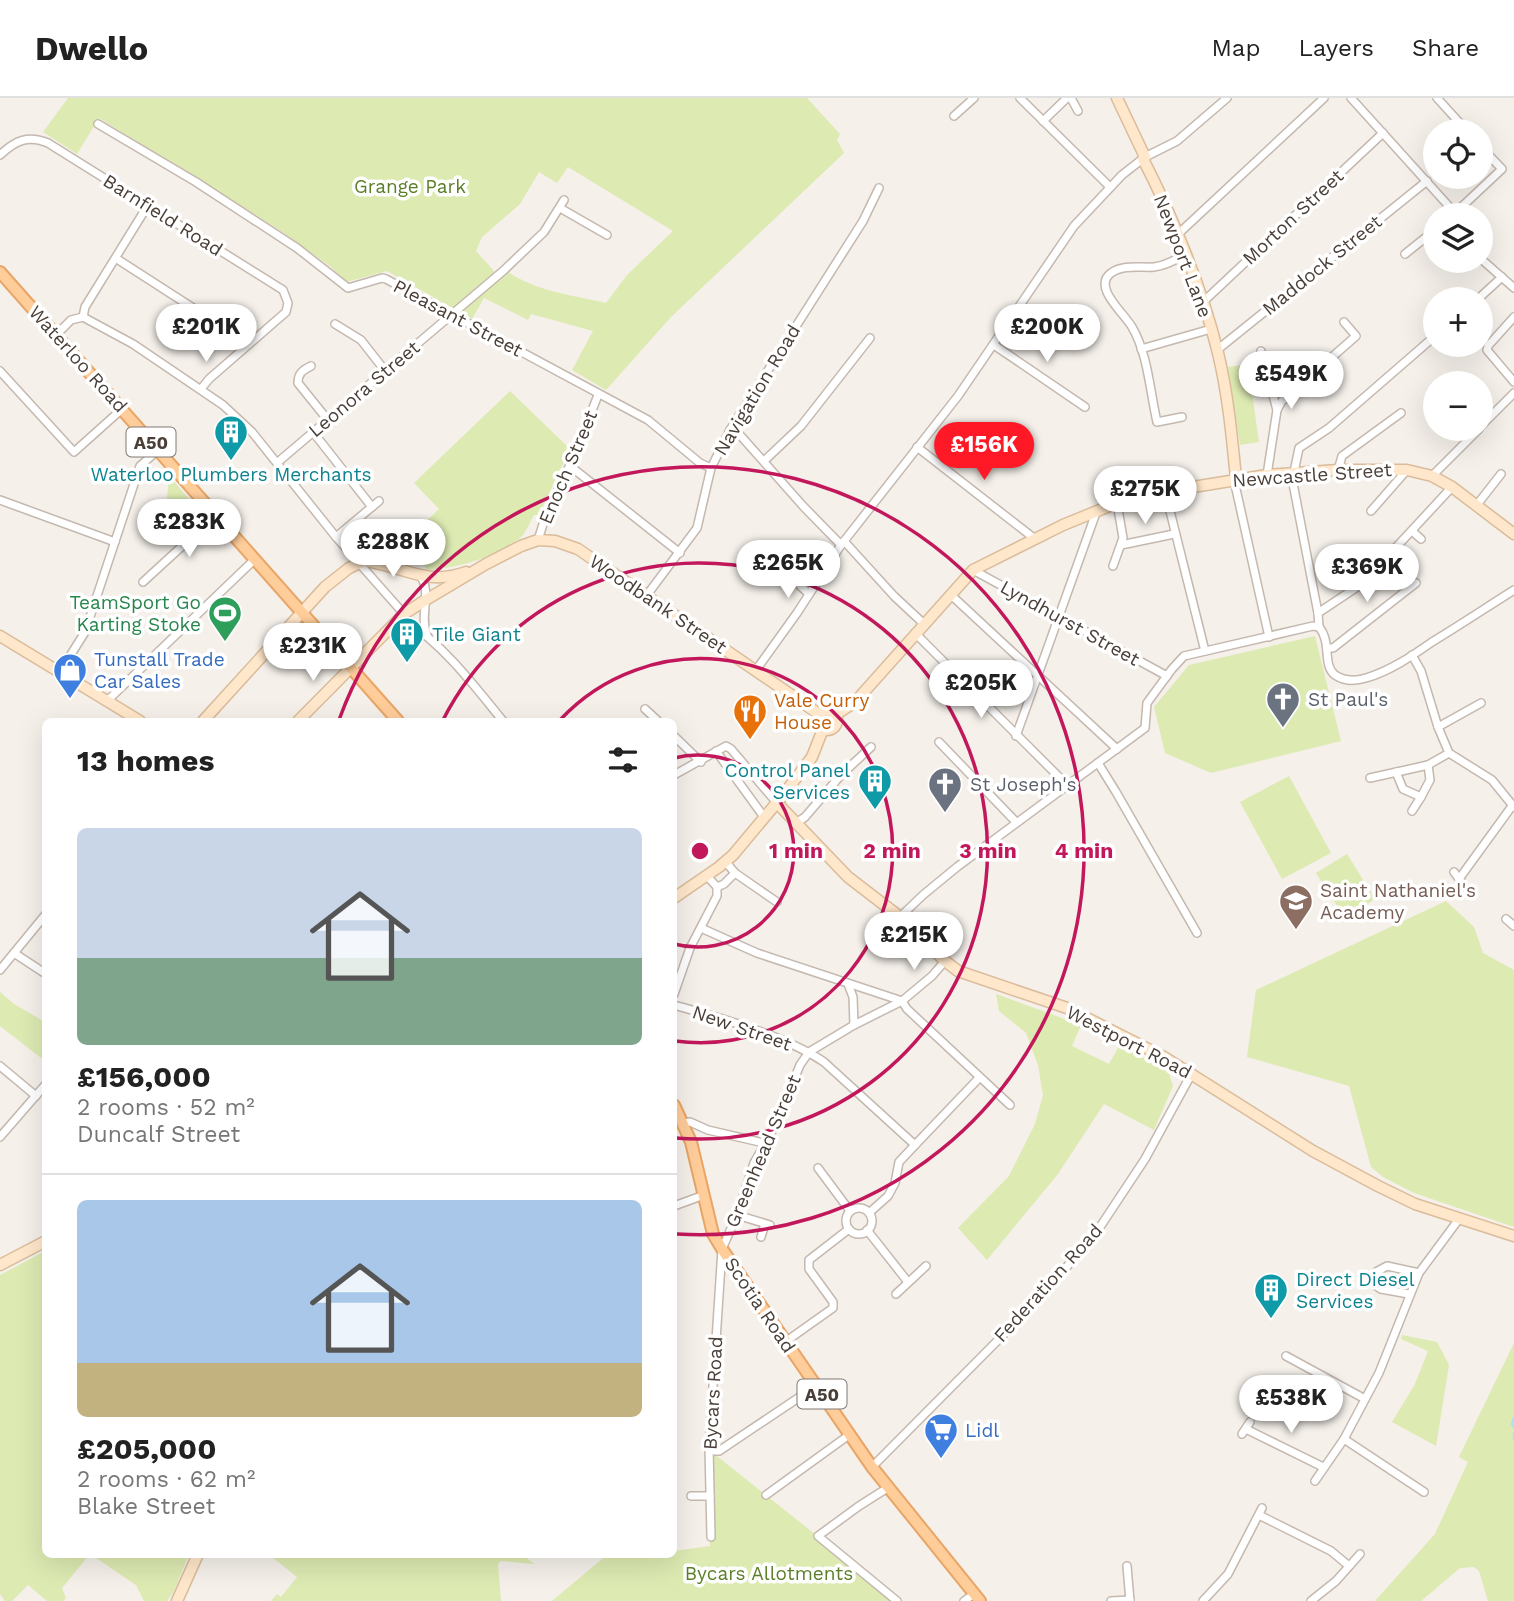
<!DOCTYPE html>
<html lang="en">
<head>
<meta charset="utf-8">
<style>
	body { margin:0; font-family:"Work Sans",sans-serif; background:#f2f2f2; color:#222; height:100vh; display:flex; flex-direction:column; font-size:26px; white-space:nowrap }
	* { box-sizing:border-box; margin:0 }
	p { font-size:23px; color:#767676 }
	.icon { flex:none; width:38px; height:38px; fill:none; stroke:currentColor; stroke-width:2; stroke-linecap:round; stroke-linejoin:round }
	.map { position:relative; flex:1; overflow:hidden }
	.side { position:absolute; left:42px; top:620px; width:635px; height:840px; display:flex; flex-direction:column; background:#fff; border-radius:10px; box-shadow:0 7px 28px #0002 }
	.side>* { flex:none }
	.controls { position:absolute; left:1423px; top:21px; display:grid; gap:14px }
	.controls a { display:grid; place-items:center; width:70px; height:70px; border-radius:50%; background:#fff; box-shadow:0 7px 28px #0002; font-size:35px }
	.price { position:absolute; translate:-50% -60px; padding:0 16px; border-radius:24px; background:#fff; color:#222; font-size:23px; line-height:46px; filter:drop-shadow(0 2px 4px #0008) }
	.price::after { content:''; position:absolute; left:50%; top:42px; width:21px; height:16px; margin-left:-10px; background:inherit; clip-path:polygon(0 0,100% 0,50% 100%) }
	.price.selected { background:#ff1826; color:#fff }
	ul { padding:0; list-style:none }
	li { display:grid; align-content:center; gap:14px; height:371px; padding:0 35px }
	li+li { border-top:2px solid #e0e0e0 }
	li span { display:grid; place-items:center; height:217px; border-radius:10px; color:#555 }
	li>.icon { margin-inline-start:auto }
	span .icon { width:126px; height:126px; fill:#fffc; stroke-width:1 }
	li b { font-size:30px }
	h2 { display:flex; justify-content:space-between; align-items:center; height:84px; padding:0 35px; font-size:30px }
	header { display:flex; align-items:center; gap:42px; box-sizing:border-box; height:98px; padding:0 35px; background:#fff; border-bottom:2px solid #e0e0e0 }
	header strong { font-size:33px }
	nav { display:flex; gap:38px; margin-inline-start:auto; font-size:24px }
	.map>svg:first-child { display:block }
	.green { fill:#ddeab2; fill-rule:evenodd }
	.lines { fill:none; stroke-linecap:round; stroke-linejoin:round }
	.stream { stroke:#a6e4f3; stroke-width:2.5 }
	.street-casing { stroke:#c4b8af; stroke-width:10 }
	.secondary-casing { stroke:#dabc9b; stroke-width:13 }
	.primary-casing { stroke:#e8a566; stroke-width:14 }
	.street { stroke:#fff; stroke-width:7 }
	.secondary { stroke:#ffe7cb; stroke-width:10 }
	.primary { stroke:#ffcd9a; stroke-width:10 }
	.ring { fill:none; stroke:#c2185b; stroke-width:3.5 }
	.labels { text-anchor:middle; dominant-baseline:central; stroke-width:7; stroke-linejoin:round; paint-order:stroke }
	.shield { fill:#fff; stroke:#807974; stroke-width:2 }
	.shield-label { font-size:18px; font-weight:bold; fill:#4a3f38 }
	.park-label { font-size:19px; fill:#5b7f28; stroke:#fff }
	.street-label { font-size:19px; fill:#4a3f38; stroke:#fff }
	.culture-label { font-size:19px; fill:#0d838f; stroke:#fff; text-anchor:start }
	.leisure-label { font-size:19px; fill:#27864d; stroke:#fff; text-anchor:end }
	.shop-label { font-size:19px; fill:#366cbe; stroke:#fff; text-anchor:start }
	.worship-label { font-size:19px; fill:#5b616d; stroke:#fff; text-anchor:start }
	.food-label { font-size:19px; fill:#c56008; stroke:#fff; text-anchor:start }
	.education-label { font-size:19px; fill:#785e54; stroke:#fff; text-anchor:start }
	.centre { fill:#c2185b; stroke:#fff; stroke-width:3.5 }
	.ring-label { font-size:21px; text-anchor:middle; font-weight:bold; fill:#c2185b; stroke:#fff; stroke-width:7; stroke-linejoin:round; paint-order:stroke }
</style>
</head>
<body>
<header>
<strong>Dwello</strong>
<nav><a>Map</a><a>Layers</a><a>Share</a></nav>
</header>
<div class="map">
<svg width="1514" height="1503" viewBox="0 0 1514 1503">
	<rect width="100%" height="100%" fill="#f5f0ea"/>
	<g class="green">
		<path d="M68,0h739l33,36 -3,6 7,13 -173,164 -65,73 -34,-20 21,-39 -62,-17 -3,6 -44,-22 -12,21 -85,-48 -41,11 -15,-15 -50,-36 -182,-113 -22,36 -34,-22zM568,69l105,64 -46,44 -21,28c-35,-8 -78,-13 -104,-36l-7,5 -19,-21 6,-14 38,-33 19,-32 18,11z"/>
		<polygon points="1248,266 1259,344 1240,347 1228,269"/>
		<path d="M510,293l60,58 -31,66h-5c-4,7 -8,18 -14,23 -24,20 -64,30 -93,32l-11,-19 -3,-17 26,-25 -25,-26z"/>
		<polygon points="169,378 205,419 181,417 167,401"/>
		<polygon points="1315,538 1341,643 1211,675 1165,655 1154,609 1189,567"/>
		<polygon points="1289,678 1331,755 1282,781 1240,704"/>
		<polygon points="1347,756 1375,801 1345,820 1316,775"/>
		<polygon points="1446,803 1474,829 1483,855 1514,872 1514,1129 1414,1095 1383,1079 1371,1069 1349,988 1247,959 1256,892"/>
		<polygon points="0,894 14,906 45,924 45,963 0,928"/>
		<polygon points="996,896 1081,927 1072,948 1109,966 1120,946 1169,975 1173,988 1154,1032 1104,1006 1058,1076 987,1162 958,1130 1009,1078 1035,1026 1043,997 1038,967 1026,935 999,913"/>
		<polygon points="45,1153 46,1456 189,1456 174,1493 167,1503 144,1503 136,1487 90,1456 62,1490 66,1500 63,1503 47,1503 28,1487 12,1503 5,1503 0,1496 0,1177"/>
		<polygon points="1402,1237 1437,1244 1449,1267 1436,1348 1392,1324 1415,1286 1428,1253 1401,1241"/>
		<polygon points="1514,1245 1514,1503 1488,1503 1479,1473 1474,1469 1460,1470 1421,1503 1375,1503 1435,1436 1468,1364 1459,1359"/>
		<polygon points="709,1349 718,1359 899,1503 552,1503 608,1456 674,1456 674,1453 710,1448"/>
		<polygon points="268,1456 522,1456 534,1466 501,1463 498,1466 501,1503 271,1503 277,1496 281,1499 297,1479"/>
	</g>
	<g class="lines">
		<g class="stream">
			<polyline points="1514,1320 1512,1326 1514,1329"/>
			<polyline points="1514,1335 1514,1341"/>
		</g>
		<g class="street-casing">
			<g id="street">
				<polyline points="1020,0 1110,89"/>
				<polyline points="1071,0 1078,13"/>
				<polyline points="1351,0 1455,115"/>
				<polyline points="1437,0 1467,33"/>
				<polyline points="954,18 974,0"/>
				<polyline points="1043,23 1067,0"/>
				<polyline points="98,26 196,84 297,150 348,190 382,180 386,181 648,322 700,365 711,370"/>
				<path d="M0,57c16,-15 28,-20 48,-12l235,147 5,13 -2,9 -77,67 -8,10"/>
				<polyline points="560,110 607,137"/>
				<polyline points="1454,116 1502,71 1480,48"/>
				<polyline points="1176,138 1324,0"/>
				<polyline points="1405,156 1435,132"/>
				<polyline points="1480,160 1514,190"/>
				<polyline points="117,161 249,246"/>
				<polyline points="1478,201 1502,179"/>
				<polyline points="1203,204 1383,35"/>
				<polyline points="83,219 85,209 148,107"/>
				<polyline points="1514,219 1488,248 1487,252 1514,284"/>
				<polyline points="335,226 361,242 386,274"/>
				<polyline points="56,237 71,222 83,219 133,246 223,307 252,334 336,439 404,516"/>
				<polyline points="994,247 1085,309"/>
				<polyline points="1141,251 1211,231"/>
				<polyline points="1217,252 1427,83"/>
				<polyline points="1261,253 1277,312 1267,377"/>
				<path d="M311,268c-8,4 -13,7 -13,17l29,36"/>
				<polyline points="0,273 74,354 122,311"/>
				<polyline points="1277,312 1282,303 1356,238 1344,224"/>
				<path d="M1182,319l-25,5c-7,-30 -9,-68 -25,-95 -8,-14 -40,-40 -21,-54 12,-9 30,-5 43,-6 11,-1 21,-7 30,-12"/>
				<polyline points="1480,329 1514,295"/>
				<polyline points="730,332 740,337 803,408 841,447"/>
				<polyline points="313,334 372,409"/>
				<polyline points="917,349 1035,441"/>
				<polyline points="764,363 801,328 870,240"/>
				<polyline points="278,364 503,173 544,134 564,102"/>
				<polyline points="570,368 680,455"/>
				<polyline points="1338,372 1342,358 1401,315"/>
				<polyline points="1294,374 1299,350 1329,330 1435,238"/>
				<polyline points="1291,375 1318,515 1319,529"/>
				<polyline points="1432,378 1479,331"/>
				<polyline points="1234,382 1269,539"/>
				<polyline points="1165,393 1205,553"/>
				<polyline points="0,402 115,444"/>
				<polyline points="1476,408 1501,376"/>
				<polyline points="1371,413 1407,372"/>
				<polyline points="1412,433 1421,441"/>
				<polyline points="336,439 379,403"/>
				<polyline points="538,442 545,420 576,354 598,297"/>
				<polyline points="844,443 894,498 924,526"/>
				<polyline points="1121,447 1174,436"/>
				<polyline points="778,467 809,496"/>
				<polyline points="1113,468 1123,440 1117,405"/>
				<polyline points="973,472 1167,578"/>
				<path d="M421,479c11,16 -2,39 6,58"/>
				<polyline points="143,484 216,417"/>
				<polyline points="647,497 697,430 711,370 730,332 863,123 879,90"/>
				<polyline points="951,497 1117,651"/>
				<polyline points="1318,515 1363,485 1452,389"/>
				<path d="M396,525l11,-1c37,23 69,66 96,99"/>
				<path d="M1319,529c13,15 3,38 16,48 9,6 21,6 31,3 24,-7 46,-22 66,-36 28,-17 55,-35 82,-52"/>
				<polyline points="915,535 1067,687"/>
				<polyline points="1328,550 1333,550 1416,485"/>
				<polyline points="756,572 797,515 841,447 958,298 1074,128 1122,77 1145,59 1177,43 1227,0"/>
				<polyline points="60,574 85,534 140,368 158,352"/>
				<polyline points="107,603 254,462"/>
				<polyline points="645,611 658,623"/>
				<polyline points="1438,629 1481,605"/>
				<polyline points="674,638 701,664"/>
				<polyline points="1016,638 1097,412"/>
				<polyline points="939,644 1016,724"/>
				<polyline points="716,653 764,719"/>
				<polyline points="1449,655 1492,682 1514,709"/>
				<polyline points="1098,665 1116,694 1197,835"/>
				<polyline points="1396,674 1403,691 1421,699 1430,682 1428,667"/>
				<polyline points="674,677 726,648 731,651 777,705"/>
				<polyline points="1370,680 1428,667 1449,655 1438,629 1421,573 1412,557"/>
				<polyline points="1412,713 1421,699"/>
				<polyline points="796,725 805,719 841,677 871,649"/>
				<polyline points="725,763 735,775 777,804"/>
				<polyline points="1454,774 1465,789"/>
				<polyline points="1459,781 1512,708"/>
				<polyline points="717,789 724,786 735,775"/>
				<polyline points="900,819 923,797 957,769 1145,630 1147,605 1172,571 1184,558 1313,528 1319,529"/>
				<polyline points="1506,821 1514,828"/>
				<polyline points="701,830 757,855 902,903"/>
				<polyline points="14,855 46,876"/>
				<polyline points="0,872 46,816"/>
				<polyline points="848,886 853,899 854,927"/>
				<polyline points="674,896 690,850 717,798 717,789 707,778"/>
				<polyline points="902,903 907,911 1010,1007"/>
				<path d="M674,907c46,13 110,30 150,57l91,83 64,-67"/>
				<polyline points="0,968 36,998"/>
				<polyline points="682,1025 690,1024 708,1032 764,1045"/>
				<polyline points="0,1039 46,986"/>
				<polyline points="818,1070 850,1113"/>
				<polyline points="674,1108 704,1097"/>
				<circle cx="859" cy="1123" r="13"/>
				<polyline points="869,1115 888,1098 895,1085 899,1064 915,1047"/>
				<polyline points="737,1117 770,1127"/>
				<polyline points="867,1132 908,1184"/>
				<polyline points="761,1139 765,1126"/>
				<polyline points="896,1196 926,1168"/>
				<polyline points="1409,1196 1381,1191 1375,1187 1376,1174 1387,1168 1419,1175"/>
				<polyline points="785,1244 833,1210 833,1204 809,1171 809,1162 849,1131"/>
				<polyline points="1286,1258 1365,1301"/>
				<polyline points="1246,1331 1323,1369"/>
				<polyline points="1242,1336 1250,1324"/>
				<polyline points="1344,1341 1424,1394"/>
				<polyline points="709,1349 714,1353 719,1353 816,1288"/>
				<polyline points="872,1369 1021,1219 1060,1177 1100,1129 1145,1061 1192,975"/>
				<polyline points="1315,1383 1344,1341 1379,1275 1419,1175 1459,1121"/>
				<polyline points="889,1389 859,1408 818,1438 897,1503"/>
				<polyline points="766,1397 849,1337"/>
				<polyline points="691,1398 710,1398"/>
				<polyline points="1259,1417 1331,1453 1349,1468"/>
				<polyline points="711,1439 709,1349 722,1151 737,1117 754,1065 775,1028 800,967 809,954 854,927 902,903 932,878 945,863"/>
				<polyline points="1127,1468 1130,1503"/>
				<polyline points="964,1503 974,1496"/>
				<polyline points="1111,1503 1130,1502"/>
				<polyline points="1203,1503 1228,1476 1262,1410"/>
				<polyline points="1311,1503 1336,1483 1360,1456"/>
			</g>
		</g>
		<g class="secondary-casing">
			<g id="secondary">
				<polyline points="1117,0 1145,59"/>
				<path d="M1143,61c29,56 60,132 75,194 10,41 14,84 18,126"/>
				<polyline points="0,538 140,623"/>
				<circle cx="827" cy="622" r="10"/>
				<polyline points="835,617 855,604 973,472 1063,427 1117,405 1156,395 1267,377 1338,372 1407,372 1432,378 1452,389 1514,436"/>
				<path d="M203,623l122,-134 24,-19 15,-7c38,4 61,26 102,11"/>
				<polyline points="298,623 404,516 424,503 486,466 521,448 538,442 555,443 578,451 819,616"/>
				<polyline points="777,705 848,779 900,819 945,863 958,873 1067,910 1164,959 1313,1053 1378,1088 1415,1106 1514,1138"/>
				<polyline points="674,800 719,769 733,757 784,696 812,659 823,631"/>
				<polyline points="0,1167 46,1143"/>
				<polyline points="177,1503 198,1456"/>
			</g>
		</g>
		<g class="primary-casing">
			<g id="primary">
				<polyline points="0,174 398,623"/>
				<polyline points="674,1007 691,1044 713,1136 722,1151 872,1369 980,1503"/>
			</g>
		</g>
		<use href="#street" class="street"/>
		<use href="#secondary" class="secondary"/>
		<use href="#primary" class="primary"/>
	</g>
	<g class="ring">
		<path d="M674 660A96 96 0 1 1 674 846"/>
		<path d="M560 622A192 192 0 1 1 675 943"/>
		<path d="M443 622A288 288 0 1 1 675 1040"/>
		<path d="M339 622A384 384 0 1 1 677 1136"/>
	</g>
	<defs>
		<g id="building-pin" transform="scale(1.75)"><path d="M0 17L-7.5 6A9.5 9.5 0 1 1 7.5 6Z" fill="#0f9aa8" stroke="#fff"/><path d="M-4-6H4V6H1V3H-1V6H-4ZM-2.5-4.3h1.7v1.8h-1.7ZM.8-4.3h1.7v1.8H.8ZM-2.5-1h1.7V.8h-1.7ZM.8-1h1.7V.8H.8Z" fill="#fff"/></g>
		<g id="stadium-pin" transform="scale(1.75)"><path d="M0 17L-7.5 6A9.5 9.5 0 1 1 7.5 6Z" fill="#2e9e5b" stroke="#fff"/><path d="M0-5a6.5 5 0 1 0 0 10a6.5 5 0 1 0 0-10ZM-3.5-1.8h7v3.6h-7Z" fill="#fff"/></g>
		<g id="shop-pin" transform="scale(1.75)"><path d="M0 17L-7.5 6A9.5 9.5 0 1 1 7.5 6Z" fill="#3f7fe0" stroke="#fff"/><path d="M-5-2.5h2.3a2.7 3.5 0 0 1 5.4 0H5L5.5 6h-11ZM-1.5-2.5h3a1.5 2.3 0 0 0-3 0Z" fill="#fff"/></g>
		<g id="church-pin" transform="scale(1.75)"><path d="M0 17L-7.5 6A9.5 9.5 0 1 1 7.5 6Z" fill="#6b7280" stroke="#fff"/><path d="M-1.2-6h2.4v3.5h3.3v2.4h-3.3V6h-2.4V-.1h-3.3v-2.4h3.3Z" fill="#fff"/></g>
		<g id="restaurant-pin" transform="scale(1.75)"><path d="M0 17L-7.5 6A9.5 9.5 0 1 1 7.5 6Z" fill="#e8710a" stroke="#fff"/><path d="M-5-6h1v4h1v-4h1v4h1v-4h1v5L-1.5 .5V6h-2V.5L-5-1ZM5-6V6H3V1.5H1.5Q1.5-4 5-6Z" fill="#fff"/></g>
		<g id="school-pin" transform="scale(1.75)"><path d="M0 17L-7.5 6A9.5 9.5 0 1 1 7.5 6Z" fill="#8d6e63" stroke="#fff"/><path d="M0-5L7-2L0 1L-7-2ZM-4 1L0 2.5L4 1V4Q0 6-4 4Z" fill="#fff"/></g>
		<g id="supermarket-pin" transform="scale(1.75)"><path d="M0 17L-7.5 6A9.5 9.5 0 1 1 7.5 6Z" fill="#3f7fe0" stroke="#fff"/><path d="M-6-5.5h2.5l.6 2H6L4.5 2H-2.5L-4.4-4H-6ZM-1.5 3.2a1.3 1.3 0 1 0 .1 0ZM3 3.2a1.3 1.3 0 1 0 .1 0Z" fill="#fff"/></g>
	</defs>
	<g fill-rule="evenodd">
		<use href="#building-pin" x="231" y="334"/>
		<use href="#stadium-pin" x="225" y="515"/>
		<use href="#building-pin" x="407" y="536"/>
		<use href="#shop-pin" x="70" y="572"/>
		<use href="#church-pin" x="1283" y="601"/>
		<use href="#restaurant-pin" x="750" y="613"/>
		<use href="#building-pin" x="875" y="683"/>
		<use href="#church-pin" x="945" y="686"/>
		<use href="#school-pin" x="1296" y="803"/>
		<use href="#building-pin" x="1271" y="1192"/>
		<use href="#supermarket-pin" x="941" y="1332"/>
	</g>
	<g class="labels">
		<g class="shield">
			<rect x="126.5" y="329.5" width="49" height="29" rx="5"/>
			<rect x="797.5" y="1281.5" width="49" height="29" rx="5"/>
		</g>
		<g class="shield-label">
			<text x="151" y="344">A50</text>
			<text x="822" y="1296">A50</text>
		</g>
		<g class="park-label">
			<text x="410" y="88">Grange Park</text>
			<text x="769" y="1475">Bycars Allotments</text>
		</g>
		<g class="street-label">
			<text transform="translate(163 117) rotate(32)">Barnfield Road</text>
			<text transform="translate(1293 119) rotate(-43)">Morton Street</text>
			<text transform="translate(1183 158) rotate(69)">Newport Lane</text>
			<text transform="translate(1322 167) rotate(-39)">Maddock Street</text>
			<text transform="translate(458 220) rotate(28)">Pleasant Street</text>
			<text transform="translate(78 261) rotate(48)">Waterloo Road</text>
			<text transform="translate(364 291) rotate(-40)">Leonora Street</text>
			<text transform="translate(757 292) rotate(-59)">Navigation Road</text>
			<text transform="translate(568 369) rotate(-67)">Enoch Street</text>
			<text transform="translate(1312 377) rotate(-4)">Newcastle Street</text>
			<text transform="translate(658 506) rotate(34)">Woodbank Street</text>
			<text transform="translate(1070 525) rotate(29)">Lyndhurst Street</text>
			<text transform="translate(742 930) rotate(19)">New Street</text>
			<text transform="translate(1129 944) rotate(27)">Westport Road</text>
			<text transform="translate(763 1053) rotate(-67)">Greenhead Street</text>
			<text transform="translate(1048 1185) rotate(-48)">Federation Road</text>
			<text transform="translate(760 1207) rotate(56)">Scotia Road</text>
			<text transform="translate(713 1295) rotate(-87)">Bycars Road</text>
		</g>
		<g class="culture-label">
			<text x="231" y="376" text-anchor="middle">Waterloo Plumbers Merchants</text>
			<text x="432" y="536">Tile Giant</text>
			<text x="850" y="672" text-anchor="end">Control Panel<tspan x="850" dy="22">Services</tspan></text>
			<text x="1296" y="1181">Direct Diesel<tspan x="1296" dy="22">Services</tspan></text>
		</g>
		<g class="leisure-label">
			<text x="201" y="504">TeamSport Go<tspan x="201" dy="22">Karting Stoke</tspan></text>
		</g>
		<g class="shop-label">
			<text x="94" y="561">Tunstall Trade<tspan x="94" dy="22">Car Sales</tspan></text>
			<text x="965" y="1332">Lidl</text>
		</g>
		<g class="worship-label">
			<text x="1308" y="601">St Paul's</text>
			<text x="970" y="686">St Joseph's</text>
		</g>
		<g class="food-label">
			<text x="774" y="602">Vale Curry<tspan x="774" dy="22">House</tspan></text>
		</g>
		<g class="education-label">
			<text x="1320" y="792">Saint Nathaniel's<tspan x="1320" dy="22">Academy</tspan></text>
		</g>
	</g>
	<circle cx="700" cy="753" r="10" class="centre"/>
	<g class="ring-label">
		<text x="796" y="760">1 min</text>
		<text x="892" y="760">2 min</text>
		<text x="988" y="760">3 min</text>
		<text x="1084" y="760">4 min</text>
	</g>
</svg>
<div class="controls">
<a><svg class="icon" aria-label="locate" viewBox="0 0 24 24"><circle cx="12" cy="12" r="6"/><path d="M12 2v4M12 18v4M2 12h4M18 12h4"/></svg></a>
<a><svg class="icon" aria-label="layers" viewBox="0 0 24 24"><path d="M12 4l9 5-9 5-9-5zM3 14l9 5 9-5"/></svg></a>
<a>+</a>
<a>−</a>
</div>
<b class="price" style="left:206px;top:266px">£201K</b>
<b class="price" style="left:1047px;top:266px">£200K</b>
<b class="price" style="left:1291px;top:313px">£549K</b>
<b class="price selected" style="left:984px;top:384px">£156K</b>
<b class="price" style="left:1145px;top:428px">£275K</b>
<b class="price" style="left:189px;top:461px">£283K</b>
<b class="price" style="left:393px;top:481px">£288K</b>
<b class="price" style="left:788px;top:502px">£265K</b>
<b class="price" style="left:1367px;top:506px">£369K</b>
<b class="price" style="left:313px;top:585px">£231K</b>
<b class="price" style="left:981px;top:622px">£205K</b>
<b class="price" style="left:914px;top:874px">£215K</b>
<b class="price" style="left:1291px;top:1337px">£538K</b>
<section class="side">
<h2>13 homes<svg class="icon" aria-label="filters" viewBox="0 0 24 24"><path d="M4 7h16M4 17h16"/><circle cx="9" cy="7" r="2"/><circle cx="15" cy="17" r="2"/></svg></h2>
<ul>
<li><span style="background:linear-gradient(#c9d6e8 60%,#7fa58c 0)"><svg class="icon" aria-label="home" viewBox="0 0 24 24"><path d="M3 11l9-7 9 7M6 9v11h12V9"/></svg></span><div><b>£156,000</b><p>2 rooms · 52 m²</p><p>Duncalf Street</p></div></li>
<li><span style="background:linear-gradient(#a9c7e8 75%,#c2b280 0)"><svg class="icon" aria-label="home" viewBox="0 0 24 24"><path d="M3 11l9-7 9 7M6 9v11h12V9"/></svg></span><div><b>£205,000</b><p>2 rooms · 62 m²</p><p>Blake Street</p></div></li>
</ul>
</section>
</div>
</body>
</html>
